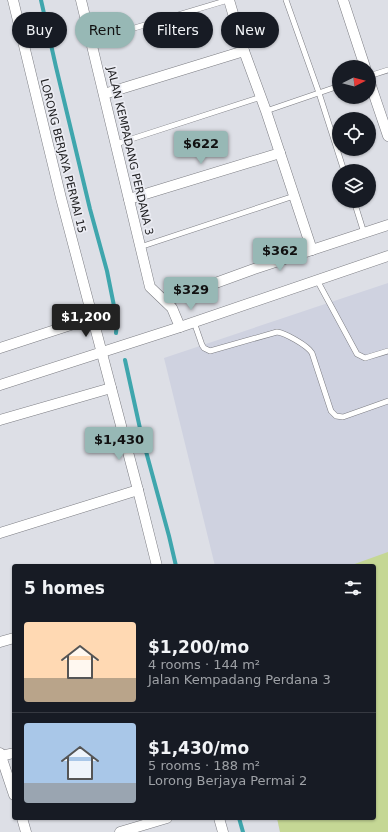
<!DOCTYPE html>
<html lang="en">
<head>
<meta charset="utf-8">
<style>
	body { margin:0; font-family:"DejaVu Sans",sans-serif; background:#20242c; color:#f1f3f6; height:100vh; display:flex; flex-direction:column; font-size:15px; white-space:nowrap }
	* { box-sizing:border-box; margin:0 }
	p { font-size:13px; color:#9ea1a6 }
	.icon { flex:none; width:22px; height:22px; fill:none; stroke:currentColor; stroke-width:2; stroke-linecap:round; stroke-linejoin:round }
	.map { position:relative; flex:1; overflow:hidden }
	.drawer { position:absolute; left:12px; top:564px; width:364px; height:256px; display:flex; flex-direction:column; background:#171b24; border-radius:4px; box-shadow:0 1px 3px #0004 }
	.drawer>* { flex:none }
	.hud { position:absolute; left:12px; top:12px; width:364px; height:36px; display:flex; gap:8px }
	.needle { width:26px; rotate:84deg }
	.controls { position:absolute; left:332px; top:60px; display:grid; gap:8px }
	.controls a { display:grid; place-items:center; width:44px; height:44px; border-radius:50%; background:#171b24; box-shadow:0 1px 3px #0004; font-size:20px }
	.price { position:absolute; translate:-50% -34px; padding:0 9px; border-radius:4px; background:#97b8b5; color:#111; font-size:13px; line-height:26px; filter:drop-shadow(0 1px 2px #0008) }
	.price::after { content:''; position:absolute; left:50%; top:24px; width:12px; height:9px; margin-left:-6px; background:inherit; clip-path:polygon(0 0,100% 0,50% 100%) }
	.price.selected { background:#222; color:#fff }
	ul { padding:0; list-style:none }
	li { display:flex; align-items:center; gap:12px; height:100px; padding:0 12px }
	li+li { border-top:1px solid #363941 }
	li span { display:grid; place-items:center; flex:none; width:112px; height:80px; border-radius:4px; color:#555 }
	li>.icon { margin-inline-start:auto }
	span .icon { width:48px; height:48px; fill:#fffc; stroke-width:1 }
	li b { font-size:17px }
	h2 { display:flex; justify-content:space-between; align-items:center; height:48px; padding:0 12px; font-size:17px }
	.chip { padding:0 14px; border-radius:18px; background:#171b24; box-shadow:0 1px 3px #0004; font-size:14px; line-height:36px }
	.chip.selected { background:#97b8b5; color:#111 }
	.map>svg:first-child { display:block }
	.built { fill:#cfd2e0 }
	.green { fill:#c5d795 }
	.lines { fill:none; stroke-linecap:round; stroke-linejoin:round }
	.stream { stroke:#3fa6ad; stroke-width:4 }
	.service-casing { stroke:#7c7d83; stroke-width:6 }
	.minor-casing { stroke:#7c7d83; stroke-width:11 }
	.service { stroke:#fff; stroke-width:5 }
	.minor { stroke:#fff; stroke-width:10 }
	.labels { text-anchor:middle; dominant-baseline:central; stroke-width:3.5; stroke-linejoin:round; paint-order:stroke }
	.street-label { font-size:11px; fill:#212123; stroke:#ebecf3 }
</style>
</head>
<body>
<div class="map">
<svg width="388" height="832" viewBox="0 0 388 832">
	<rect width="100%" height="100%" fill="#dddfe6"/>
	<polygon class="built" points="388,283 388,832 280,832 277,818 374,818 374,566 215,566 164,358"/>
	<polygon class="green" points="388,552 388,832 280,832 277,818 374,818 374,566 349,566"/>
	<g class="lines">
		<g class="stream">
			<polyline points="41,0 56,67 90,209 107,271 117,321 116,333"/>
			<polyline points="125,360 141,433 169,536 176,566"/>
			<polyline points="239,818 243,832"/>
		</g>
		<g class="service-casing">
			<g id="service">
				<polyline points="286,0 319,93 344,171"/>
				<polyline points="91,41 228,0"/>
				<polyline points="369,76 388,70"/>
				<polyline points="266,111 339,86"/>
				<polyline points="116,144 261,97"/>
				<polyline points="354,201 364,233"/>
				<polyline points="140,247 294,196"/>
				<polyline points="317,280 357,354 365,358 388,351"/>
				<path d="M194,322l8,23 2,3 6,3 67,-19c8,1 30,13 35,21l19,58 5,5 7,1 45,-16"/>
			</g>
		</g>
		<g class="minor-casing">
			<g id="minor">
				<polyline points="13,0 61,198 138,490 157,566"/>
				<polyline points="81,0 150,287 172,308 180,327"/>
				<polyline points="229,0 244,51 266,111 312,250"/>
				<polyline points="343,0 365,67"/>
				<polyline points="369,80 388,136"/>
				<polyline points="104,94 244,51"/>
				<polyline points="129,199 280,153"/>
				<polyline points="166,301 254,269 388,225"/>
				<polyline points="0,348 92,318"/>
				<polyline points="0,385 180,327 388,256"/>
				<polyline points="0,420 111,388"/>
				<polyline points="0,533 138,490"/>
				<polyline points="0,642 14,638"/>
				<polyline points="0,753 14,795"/>
				<polyline points="1,756 14,753"/>
				<polyline points="22,818 26,832"/>
				<polyline points="219,818 223,832"/>
				<polyline points="120,832 167,818"/>
			</g>
		</g>
		<use href="#service" class="service"/>
		<use href="#minor" class="minor"/>
	</g>
	<g class="labels">
		<g class="street-label">
			<text transform="translate(130 151) rotate(77)">JALAN KEMPADANG PERDANA 3</text>
			<text transform="translate(63 156) rotate(76)">LORONG BERJAYA PERMAI 15</text>
		</g>
	</g>
</svg>
<div class="controls">
<a><svg class="needle" viewBox="-14 -14 28 28"><path d="M0-13l5 13h-10z" fill="#e53935"/><path d="M0 13l5-13h-10z" fill="#9ea1a6"/></svg></a>
<a><svg class="icon" aria-label="locate" viewBox="0 0 24 24"><circle cx="12" cy="12" r="6"/><path d="M12 2v4M12 18v4M2 12h4M18 12h4"/></svg></a>
<a><svg class="icon" aria-label="layers" viewBox="0 0 24 24"><path d="M12 4l9 5-9 5-9-5zM3 14l9 5 9-5"/></svg></a>
</div>
<b class="price" style="left:201px;top:165px">$622</b>
<b class="price" style="left:280px;top:272px">$362</b>
<b class="price" style="left:191px;top:311px">$329</b>
<b class="price selected" style="left:86px;top:338px">$1,200</b>
<b class="price" style="left:119px;top:461px">$1,430</b>
<div class="hud">
<a class="chip">Buy</a>
<a class="chip selected">Rent</a>
<a class="chip">Filters</a>
<a class="chip">New</a>
</div>
<section class="drawer">
<h2>5 homes<svg class="icon" aria-label="filters" viewBox="0 0 24 24"><path d="M4 7h16M4 17h16"/><circle cx="9" cy="7" r="2"/><circle cx="15" cy="17" r="2"/></svg></h2>
<ul>
<li><span style="background:linear-gradient(#ffd9b3 70%,#b9a48a 0)"><svg class="icon" aria-label="home" viewBox="0 0 24 24"><path d="M3 11l9-7 9 7M6 9v11h12V9"/></svg></span><div><b>$1,200/mo</b><p>4 rooms · 144 m²</p><p>Jalan Kempadang Perdana 3</p></div></li>
<li><span style="background:linear-gradient(#a9c7e8 75%,#9aa5b1 0)"><svg class="icon" aria-label="home" viewBox="0 0 24 24"><path d="M3 11l9-7 9 7M6 9v11h12V9"/></svg></span><div><b>$1,430/mo</b><p>5 rooms · 188 m²</p><p>Lorong Berjaya Permai 2</p></div></li>
</ul>
</section>
</div>
</body>
</html>
